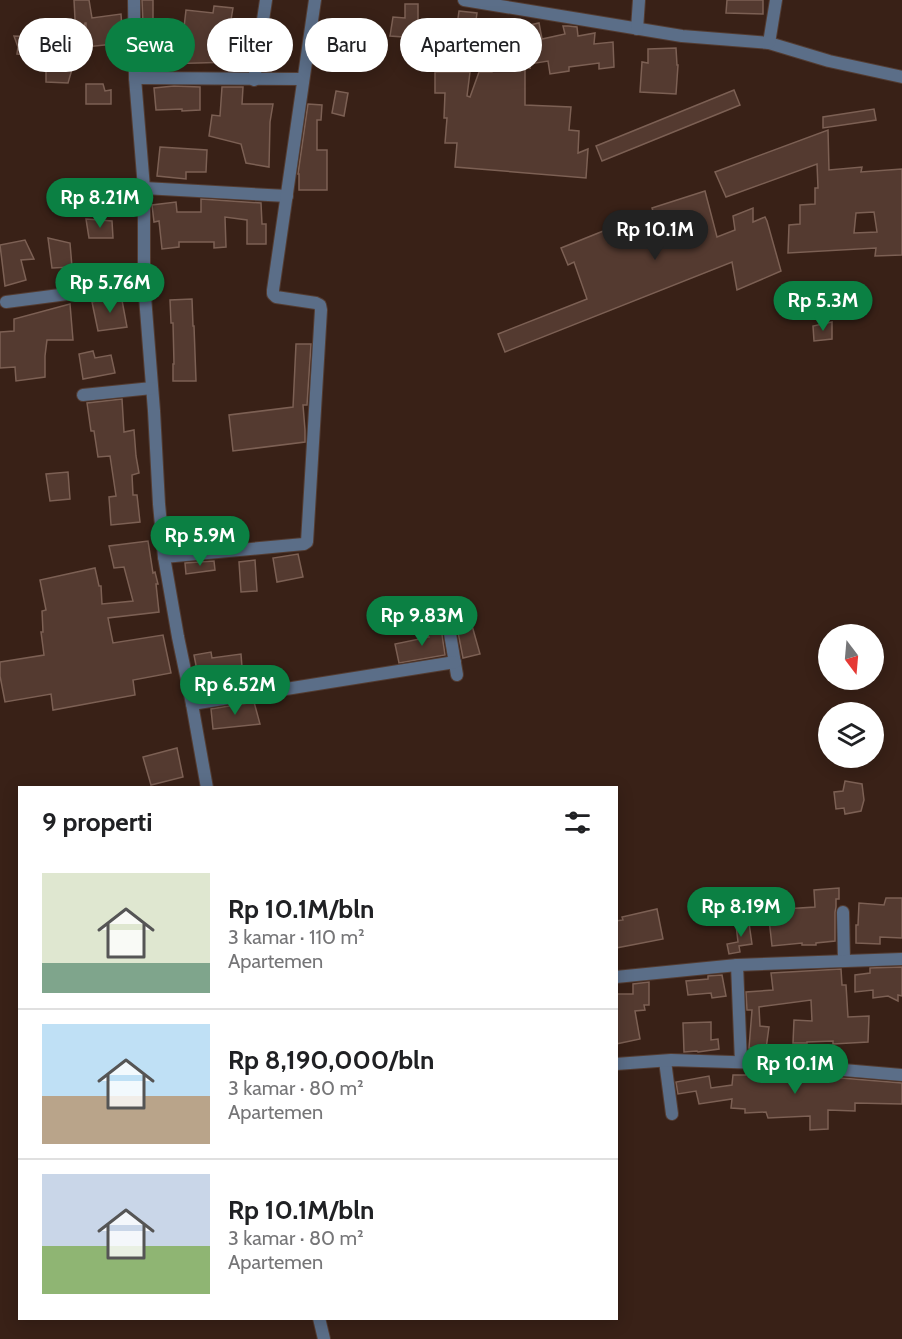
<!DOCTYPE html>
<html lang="id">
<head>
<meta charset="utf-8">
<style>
	body { margin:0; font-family:Cabin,sans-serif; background:#f2f2f2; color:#202124; height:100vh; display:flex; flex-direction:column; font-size:22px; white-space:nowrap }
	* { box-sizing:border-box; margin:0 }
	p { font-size:20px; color:#757577 }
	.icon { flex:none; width:33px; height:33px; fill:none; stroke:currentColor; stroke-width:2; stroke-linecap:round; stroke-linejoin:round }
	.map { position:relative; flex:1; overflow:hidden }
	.drawer { position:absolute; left:18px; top:786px; width:600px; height:534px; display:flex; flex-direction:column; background:#fff; border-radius:0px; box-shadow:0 3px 15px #0003 }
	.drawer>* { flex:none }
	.hud { position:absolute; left:18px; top:18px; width:600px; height:54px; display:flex; gap:12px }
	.needle { width:39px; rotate:164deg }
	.controls { position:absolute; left:818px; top:624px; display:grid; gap:12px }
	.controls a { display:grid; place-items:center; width:66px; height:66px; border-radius:50%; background:#fff; box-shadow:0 3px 15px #0003; font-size:30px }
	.price { position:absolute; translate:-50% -51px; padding:0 14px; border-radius:21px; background:#0b8043; color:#fff; font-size:20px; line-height:39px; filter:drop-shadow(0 2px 3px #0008) }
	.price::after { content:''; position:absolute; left:50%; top:36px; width:18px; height:14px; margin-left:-9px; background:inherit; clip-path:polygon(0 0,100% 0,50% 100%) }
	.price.on { background:#222; color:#fff }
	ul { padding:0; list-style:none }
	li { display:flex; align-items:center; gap:18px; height:150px; padding:0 24px }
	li+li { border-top:2px solid #e0e0e0 }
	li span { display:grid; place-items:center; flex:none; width:168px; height:120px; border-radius:0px; color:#555 }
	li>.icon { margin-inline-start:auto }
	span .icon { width:72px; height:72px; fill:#fffc; stroke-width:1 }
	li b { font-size:26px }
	h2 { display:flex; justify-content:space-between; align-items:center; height:72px; padding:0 24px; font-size:26px }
	.chip { padding:0 21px; border-radius:27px; background:#fff; box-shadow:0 3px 15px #0003; font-size:21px; line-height:54px }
	.chip.on { background:#0b8043; color:#fff }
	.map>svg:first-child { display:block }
	.building { fill:#543a30; stroke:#7c6054; stroke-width:1.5; fill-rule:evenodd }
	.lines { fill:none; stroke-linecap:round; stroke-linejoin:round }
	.minor-casing { stroke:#533c32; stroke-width:14 }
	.minor { stroke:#5b6e88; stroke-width:12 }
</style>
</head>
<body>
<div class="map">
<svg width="902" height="1339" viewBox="0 0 902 1339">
	<rect width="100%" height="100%" fill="#392117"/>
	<g class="building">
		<polygon points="74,0 89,0 92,18 121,14 123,43 86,47 86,23 85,23 77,50 73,51 75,59 68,83 46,82 46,56 17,54 18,47 14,36 76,38"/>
		<polygon points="142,0 153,0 153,36 158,36 158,45 144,46"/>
		<polygon points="727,0 763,0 763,14 726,13"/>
		<polygon points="405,4 418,4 418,20 420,20 417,41 402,39 403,37 390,36 393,17 405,18"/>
		<polygon points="214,6 233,8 231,20 255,19 253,31 241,32 241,45 232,45 233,62 162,64 161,45 182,45 186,10 213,13"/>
		<polygon points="459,11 477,13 474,35 456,33"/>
		<polygon points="539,23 542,39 565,34 563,26 568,26 577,27 578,36 595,33 594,44 613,42 614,67 599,69 599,63 569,67 569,71 550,74 548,61 529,64 530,68 525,67 525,105 571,107 569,130 579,131 578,153 588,149 586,178 455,167 457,143 445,143 447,118 444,118 445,93 435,93 435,72 470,72 467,96 470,97 479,72 492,72 497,24 525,26"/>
		<polygon points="676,48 677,65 678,65 676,94 640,92 642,62 648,63 648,49"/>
		<polygon points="86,84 103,84 105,91 111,90 111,104 86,104"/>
		<polygon points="174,86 200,87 200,110 182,111 182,109 156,110 154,88"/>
		<polygon points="222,87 243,87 242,104 273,104 270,122 269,167 246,163 241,144 209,136 212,115 220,116"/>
		<polygon points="734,90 740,105 602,161 596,146"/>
		<polygon points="336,91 348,93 344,116 332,113"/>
		<polygon points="308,104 322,105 321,120 317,120 317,150 327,150 327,190 299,190 299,174 298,174"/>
		<polygon points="874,109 876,120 823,128 823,117"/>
		<path d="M828,130l1,40 33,-3 -1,5 41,-3v86l-27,1 1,-8 -88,5 1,-28 11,-1v-19l15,-1v-16h3l-1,-24 -91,33 -11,-25zM874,212l3,20 -23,1 2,-20z"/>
		<polygon points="160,147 207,150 206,172 186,172 186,179 157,176"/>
		<polygon points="705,191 717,237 735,230 733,216 753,208 753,222 765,217 767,221 781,271 737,290 732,262 505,352 498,334 587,299 574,262 568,265 561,248 653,211 652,208"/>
		<polygon points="201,199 261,203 262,224 266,224 266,244 247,244 247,220 225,217 226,247 214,248 214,242 179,242 179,247 162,249 159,221 154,222 152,205 176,202 177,212 201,212"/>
		<polygon points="86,219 112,221 113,238 89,238"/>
		<polygon points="48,238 70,243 72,267 52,268"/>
		<polygon points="25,240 34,259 21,260 26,280 5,286 0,245"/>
		<polygon points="121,295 127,327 98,331 92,302"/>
		<polygon points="192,299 193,326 194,326 196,381 173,381 173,364 174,364 173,323 171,323 170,300"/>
		<polygon points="70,304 73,340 47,340 45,356 45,377 16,381 15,367 0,368 0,332 14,331 14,319"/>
		<polygon points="832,322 832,339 814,341 813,326"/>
		<polygon points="296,344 311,344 307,405 303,405 305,430 305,442 233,451 229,415 293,407"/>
		<polygon points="93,351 95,358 111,355 115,373 83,379 79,354"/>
		<polygon points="122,399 124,432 134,430 136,456 139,473 132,475 133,495 137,495 140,522 111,525 109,497 116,496 110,456 98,457 94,431 91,431 87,403"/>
		<polygon points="68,472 70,499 50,501 46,474"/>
		<polygon points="148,541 153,573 155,572 158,584 156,584 159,612 108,618 113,643 163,635 171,673 133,680 135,695 53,710 51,694 5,702 0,676 0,662 44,655 41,632 43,632 42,611 46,610 40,580 95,568 99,586 101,586 102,604 133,601 124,567 114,568 109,546"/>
		<polygon points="298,554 303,577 277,582 273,558"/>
		<polygon points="255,560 257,591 241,592 239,562"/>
		<polygon points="214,561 215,570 186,574 185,563"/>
		<polygon points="456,622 471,622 480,654 463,658"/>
		<polygon points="425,628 441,628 445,655 399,663 395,644 429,637"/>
		<polygon points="211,652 212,658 241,654 243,680 220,683 220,682 200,686 194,655"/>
		<polygon points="254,702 260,724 213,729 211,709"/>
		<polygon points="177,748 183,777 151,785 143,757"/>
		<polygon points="845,781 862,784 864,800 861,811 845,814 844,808 836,809 834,792 843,791"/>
		<polygon points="839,888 839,899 836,899 836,907 835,912 835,941 816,943 816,945 802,945 802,943 772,946 768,910 815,907 814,890"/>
		<polygon points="886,898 902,898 902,938 880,937 880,944 856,943 856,925 858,925 859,903 884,905"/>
		<polygon points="657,909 663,939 616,948 616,921 623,920 622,917"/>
		<polygon points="749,923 752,944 739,946 740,952 729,954 727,944 738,942 736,925"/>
		<polygon points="902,967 902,996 898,995 898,1001 888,996 873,998 873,990 855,992 855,975 870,973 870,968"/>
		<polygon points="841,969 842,985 846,985 848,1017 869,1016 868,1042 833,1044 833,1041 807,1042 807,1043 793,1043 794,1020 812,1021 811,1000 759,1007 760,1026 769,1027 766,1049 749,1048 752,1010 747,1010 746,992 773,990 771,973"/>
		<polygon points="722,975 726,996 712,998 711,993 688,995 686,981 708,979 708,976"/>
		<polygon points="649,982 649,1005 644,1005 645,1010 635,1011 640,1039 616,1044 616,994 633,994 633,984"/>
		<polygon points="711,1022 711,1040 718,1039 719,1049 698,1052 697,1051 684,1052 683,1023"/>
		<polygon points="746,1072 768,1072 902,1083 902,1104 855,1103 855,1111 828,1110 828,1129 810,1130 810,1116 768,1118 766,1112 745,1113 745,1109 731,1108 732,1099 699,1104 696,1091 678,1094 676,1082 709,1076 711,1088 732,1085 733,1075 746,1075"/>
	</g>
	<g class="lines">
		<g class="minor-casing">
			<g id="minor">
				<polyline points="134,0 135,78 144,188 144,284 154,411 159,504 164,557 178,637 192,704 207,788"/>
				<polyline points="464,0 682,36 769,43 829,61 902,77"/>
				<polyline points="637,29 639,0"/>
				<polyline points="769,43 776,0"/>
				<polyline points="135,78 303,79"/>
				<polyline points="254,80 266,0"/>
				<polyline points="144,188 287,196"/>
				<polyline points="6,302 144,284"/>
				<polyline points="83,395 152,388"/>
				<polyline points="164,557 304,544 307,542 321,310 320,305 316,303 276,297 273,294 273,290 315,0"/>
				<polyline points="447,616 457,675"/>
				<polyline points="192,704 455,662"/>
				<polyline points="843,912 844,960"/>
				<polyline points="737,965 741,1062"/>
				<polyline points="616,977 737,965 902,959"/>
				<polyline points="665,1061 672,1114"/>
				<polyline points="616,1064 671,1060 761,1063 902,1075"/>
				<polyline points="319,1318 324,1339"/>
			</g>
		</g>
		<use href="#minor" class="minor"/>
	</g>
</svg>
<div class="controls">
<a><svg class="needle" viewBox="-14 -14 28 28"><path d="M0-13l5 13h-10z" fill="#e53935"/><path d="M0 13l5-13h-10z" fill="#757577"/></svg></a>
<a><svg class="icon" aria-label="layers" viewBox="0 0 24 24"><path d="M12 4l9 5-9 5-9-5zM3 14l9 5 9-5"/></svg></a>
</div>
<b class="price" style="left:100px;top:229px">Rp 8.21M</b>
<b class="price on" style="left:655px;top:261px">Rp 10.1M</b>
<b class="price" style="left:110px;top:314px">Rp 5.76M</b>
<b class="price" style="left:823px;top:332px">Rp 5.3M</b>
<b class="price" style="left:200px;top:567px">Rp 5.9M</b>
<b class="price" style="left:422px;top:647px">Rp 9.83M</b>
<b class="price" style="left:235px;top:716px">Rp 6.52M</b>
<b class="price" style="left:741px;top:938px">Rp 8.19M</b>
<b class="price" style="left:795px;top:1095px">Rp 10.1M</b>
<div class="hud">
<a class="chip">Beli</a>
<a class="chip on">Sewa</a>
<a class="chip">Filter</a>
<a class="chip">Baru</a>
<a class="chip">Apartemen</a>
</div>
<section class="drawer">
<h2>9 properti<svg class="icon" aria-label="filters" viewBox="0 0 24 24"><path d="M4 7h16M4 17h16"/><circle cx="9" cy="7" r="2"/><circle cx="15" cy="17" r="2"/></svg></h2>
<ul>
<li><span style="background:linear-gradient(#dfe7d0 75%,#7fa58c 0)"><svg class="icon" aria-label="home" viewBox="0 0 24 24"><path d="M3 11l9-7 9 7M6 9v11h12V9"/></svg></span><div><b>Rp 10.1M/bln</b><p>3 kamar · 110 m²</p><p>Apartemen</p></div></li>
<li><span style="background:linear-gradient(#bfe0f5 60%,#b9a48a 0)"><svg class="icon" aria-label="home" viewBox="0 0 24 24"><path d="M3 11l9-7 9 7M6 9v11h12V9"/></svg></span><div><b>Rp 8,190,000/bln</b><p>3 kamar · 80 m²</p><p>Apartemen</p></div></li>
<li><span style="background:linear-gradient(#c9d6e8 60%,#8fb573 0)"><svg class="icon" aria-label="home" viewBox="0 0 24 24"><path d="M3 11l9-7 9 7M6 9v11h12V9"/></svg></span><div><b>Rp 10.1M/bln</b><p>3 kamar · 80 m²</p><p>Apartemen</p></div></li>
</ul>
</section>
</div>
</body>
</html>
